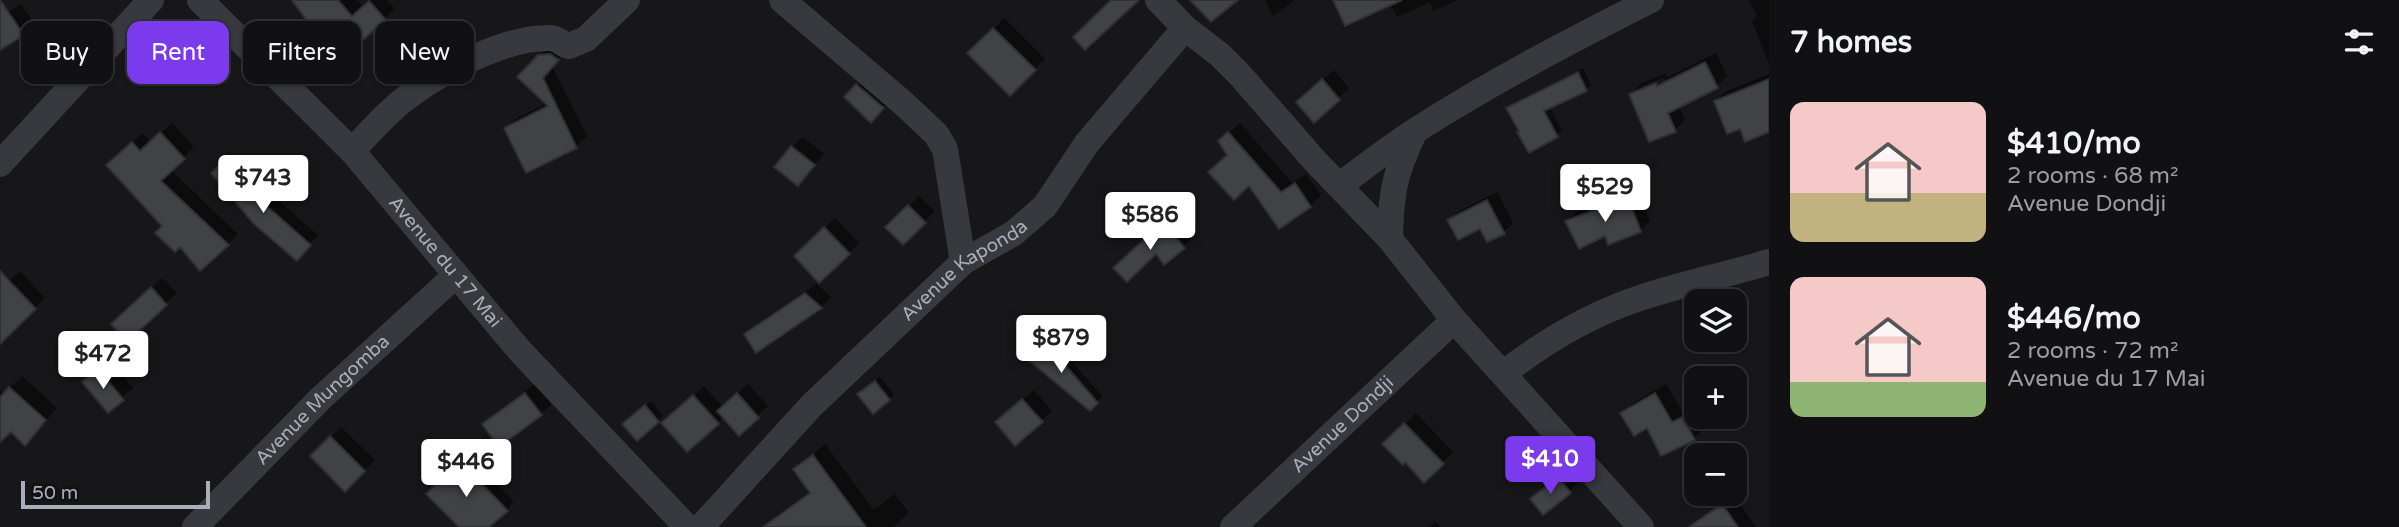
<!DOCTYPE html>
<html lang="en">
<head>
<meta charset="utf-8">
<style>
	body { margin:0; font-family:"Varela Round",sans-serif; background:#1a1a1c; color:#f1f3f6; height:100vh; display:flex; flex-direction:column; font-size:26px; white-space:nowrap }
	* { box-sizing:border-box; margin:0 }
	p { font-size:23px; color:#9c9da0 }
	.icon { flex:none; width:38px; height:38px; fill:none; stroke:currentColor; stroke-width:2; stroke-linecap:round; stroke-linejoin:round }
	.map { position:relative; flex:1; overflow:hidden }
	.drawer { display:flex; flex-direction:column; background:#111113; width:630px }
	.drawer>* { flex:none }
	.top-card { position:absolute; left:21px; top:21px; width:665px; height:63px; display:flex; gap:14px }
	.fabs { position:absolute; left:1684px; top:289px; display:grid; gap:14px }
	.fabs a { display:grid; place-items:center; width:63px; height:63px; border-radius:14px; background:#111113; box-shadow:0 2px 5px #0004,0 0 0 2px #303133; font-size:35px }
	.scale { position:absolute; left:21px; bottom:18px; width:189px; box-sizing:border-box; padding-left:7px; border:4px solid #a8aeba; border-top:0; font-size:19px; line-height:24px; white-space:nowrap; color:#a8aeba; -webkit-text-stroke:5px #121214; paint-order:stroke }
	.price { position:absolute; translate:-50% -60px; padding:0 16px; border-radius:7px; background:#fff; color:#222; font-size:23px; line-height:46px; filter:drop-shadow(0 2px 4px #0008) }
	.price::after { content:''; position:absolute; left:50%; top:42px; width:21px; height:16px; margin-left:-10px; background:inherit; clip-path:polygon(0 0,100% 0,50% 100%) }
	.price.on { background:#7c3aed; color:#fff }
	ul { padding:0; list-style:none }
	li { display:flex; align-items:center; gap:21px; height:175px; padding:0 21px }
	li span { display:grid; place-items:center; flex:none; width:196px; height:140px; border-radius:14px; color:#555 }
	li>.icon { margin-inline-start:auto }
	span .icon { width:84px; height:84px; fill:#fffc; stroke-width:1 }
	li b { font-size:30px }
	h2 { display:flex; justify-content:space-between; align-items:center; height:84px; padding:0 21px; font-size:30px }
	.tag { padding:0 24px; border-radius:14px; background:#111113; box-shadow:0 2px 5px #0004,0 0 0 2px #303133; font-size:24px; line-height:63px }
	.tag.on { background:#7c3aed; color:#fff }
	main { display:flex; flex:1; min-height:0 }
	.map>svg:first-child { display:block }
	.shadow { fill:#0007; fill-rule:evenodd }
	.building { fill:#414246; stroke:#313135; stroke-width:2 }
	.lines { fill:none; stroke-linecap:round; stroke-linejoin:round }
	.minor { stroke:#37393e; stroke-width:26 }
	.labels { text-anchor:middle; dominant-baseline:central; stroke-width:6; stroke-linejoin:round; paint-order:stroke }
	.street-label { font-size:19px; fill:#a8aeba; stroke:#121214 }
</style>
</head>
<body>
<main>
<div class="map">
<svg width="1769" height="527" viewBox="0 0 1769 527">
	<rect width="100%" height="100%" fill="#171719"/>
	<g class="shadow">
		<polygon points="295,0 357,0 363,7 371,0 387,0 395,9 384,19 318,32"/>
		<polygon points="1265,0 1295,0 1273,16"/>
		<polygon points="1348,0 1458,0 1433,11 1430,2 1397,17 1390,3"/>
		<polygon points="1749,0 1769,0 1769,64 1752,21 1757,16"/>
		<polygon points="21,4 34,23 0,51 0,18"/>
		<polygon points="1004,18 1045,59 1010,93 970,53"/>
		<polygon points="550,45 568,48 552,66 587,136 576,147 527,171 506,128 517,118 547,103 519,77"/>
		<path d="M1716,53l11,23 -10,10 -38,19 6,15 -10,10 -44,-36 11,-11 24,-10 2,4zM1663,78l2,3 -24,9v-3z"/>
		<polygon points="1583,68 1591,85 1586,90 1549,106 1562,130 1557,135 1508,109 1513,104"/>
		<polygon points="1334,70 1349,88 1314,120 1309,92"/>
		<polygon points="1769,74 1769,130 1741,127 1716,101 1726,91"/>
		<polygon points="868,75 893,96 882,110 847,97"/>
		<polygon points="172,123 194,147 171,170 238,234 228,244 164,226 119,155 143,133 151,142"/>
		<polygon points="1240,123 1292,183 1306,174 1321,195 1310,206 1279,226 1220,141"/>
		<polygon points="803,137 824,154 798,184 792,147"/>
		<polygon points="229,158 318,235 305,250 214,173"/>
		<polygon points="1637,189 1650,221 1640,231 1606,233 1567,221 1576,212"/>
		<polygon points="1497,192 1513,223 1504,232 1449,220 1459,211"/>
		<polygon points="919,196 935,211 903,243 888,227"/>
		<polygon points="1174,213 1194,236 1183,247 1126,257"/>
		<polygon points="835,218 859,243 820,280 796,256"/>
		<polygon points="20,271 45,298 1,340 0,288"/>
		<polygon points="162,278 177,293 127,339 123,313"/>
		<polygon points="817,284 831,297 821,307 757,350 746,335 756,324"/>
		<polygon points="1051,338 1102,396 1090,409 1029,358"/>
		<polygon points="110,360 133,388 108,410 95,372"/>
		<polygon points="22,376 57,408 36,432 11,430 0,439 0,390 4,394"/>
		<polygon points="880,377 894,394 889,399 864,389"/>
		<polygon points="536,383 551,404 541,414 484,424 495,414"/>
		<polygon points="748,384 768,406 739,433 724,416 717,423 674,413 704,386 723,407"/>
		<polygon points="1666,384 1683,413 1694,408 1696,416 1699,416 1704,428 1694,439 1647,426 1622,414 1633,403"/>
		<polygon points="1034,390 1052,411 1041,421 1008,412"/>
		<polygon points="651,401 663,416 637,438 630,419"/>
		<polygon points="1416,413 1453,452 1425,480 1405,460 1385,444"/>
		<polygon points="341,427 375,460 345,489 312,456"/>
		<polygon points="825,444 874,510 894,494 909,512 894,527 761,527 811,491 795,470"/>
		<polygon points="468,454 514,502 490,527 462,527 428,494"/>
		<polygon points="1569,468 1580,481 1569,491 1543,489"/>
		<polygon points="1733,494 1756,527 1706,527 1701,520"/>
		<polygon points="1435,522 1441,527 1429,527"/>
	</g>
	<g class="building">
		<polygon points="0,0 24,35 0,50"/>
		<polygon points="292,0 338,0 352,16 369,1 386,20 337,62 313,34 315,32"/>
		<polygon points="1111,0 1139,0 1085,50 1073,37"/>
		<polygon points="1190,0 1238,0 1211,22"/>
		<polygon points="1333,0 1402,0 1345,26"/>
		<polygon points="993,28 1036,70 1010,96 967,53"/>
		<polygon points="550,54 559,60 543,78 577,148 526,173 504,128 548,106 517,77 538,55"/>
		<polygon points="1705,62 1718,88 1668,113 1676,132 1649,142 1629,94 1656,83 1657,86"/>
		<polygon points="1578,72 1587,91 1544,111 1558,137 1529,153 1517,132 1519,131 1506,108"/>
		<polygon points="1322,79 1340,100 1314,123 1296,102"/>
		<polygon points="1769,79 1769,132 1745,142 1740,129 1727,134 1714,101"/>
		<polygon points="856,84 884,108 871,123 844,97"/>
		<polygon points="160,132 185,159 161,181 229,245 200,271 180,247 175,252 155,233 162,226 106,165 132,142 140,151"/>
		<polygon points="1228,132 1281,192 1295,183 1311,207 1279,229 1249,186 1234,200 1208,172 1227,155 1218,141"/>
		<polygon points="791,146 815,165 798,186 774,167"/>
		<polygon points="220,165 311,245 297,261 254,224 211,173"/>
		<polygon points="1628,197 1641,232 1608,245 1605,236 1579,249 1565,221"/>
		<polygon points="1487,200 1505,234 1487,242 1480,229 1458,240 1447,220"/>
		<polygon points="908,205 926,223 903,245 885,227"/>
		<polygon points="1163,222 1185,248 1164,265 1156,254 1127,282 1113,268"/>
		<polygon points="824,227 850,254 819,283 794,256"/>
		<polygon points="0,271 36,309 0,344"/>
		<polygon points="151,287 167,305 127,342 111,324"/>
		<polygon points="805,293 822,308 756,353 744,334"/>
		<polygon points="1045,342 1098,403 1090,411 1026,358"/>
		<polygon points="98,369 124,400 108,413 82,382"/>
		<polygon points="875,381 890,400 873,414 857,394"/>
		<polygon points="9,387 46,420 25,446 11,432 0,442 0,397"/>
		<polygon points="525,393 542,415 499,447 482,424"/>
		<polygon points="737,393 759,418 739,436 717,411"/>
		<polygon points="1655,393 1672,422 1683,417 1695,440 1661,456 1647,428 1634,436 1620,413"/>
		<polygon points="693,395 719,424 687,452 661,423"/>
		<polygon points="1022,399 1043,422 1015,446 995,422"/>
		<polygon points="645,405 659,422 637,441 622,424"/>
		<polygon points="1404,423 1444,464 1424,483 1405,462 1403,465 1382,444"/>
		<polygon points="330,436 365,471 345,492 310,456"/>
		<polygon points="813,455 866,527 763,527 810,493 793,469"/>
		<polygon points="459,460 508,511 489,527 459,527 426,494"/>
		<polygon points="1558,477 1571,493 1543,515 1530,499"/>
		<polygon points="1722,504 1738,527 1689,527"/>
	</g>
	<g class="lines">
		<g class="minor">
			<path id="s1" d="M200,0l152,151 168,200 167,176"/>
			<polyline points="782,0 903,103 936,134 945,149 963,262"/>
			<polyline points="1158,0 1185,28 1220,55 1240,75 1315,161 1390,239 1454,320 1641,527"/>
			<path d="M352,151c17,-18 34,-38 54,-53 36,-27 99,-61 144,-60 9,0 11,7 19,8l17,-7 41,-39"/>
			<polyline points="0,164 151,0"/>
			<path d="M1340,185c26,-19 51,-39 78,-56 75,-48 154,-89 233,-129"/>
			<path d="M1390,239c1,-45 4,-64 24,-106"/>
			<path d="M1504,373c40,-31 87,-59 136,-75 42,-14 86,-23 129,-36"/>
			<path id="s2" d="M195,527l126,-129 134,-122"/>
			<path id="s3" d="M701,527l110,-121 152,-144 51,-29 31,-27 42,-63 98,-115"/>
			<path id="s4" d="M1233,527l221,-207"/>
		</g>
	</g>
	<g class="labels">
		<g class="street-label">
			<text stroke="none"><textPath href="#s1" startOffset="359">Avenue du 17 Mai</textPath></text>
			<text stroke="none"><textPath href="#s3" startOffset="369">Avenue Kaponda</textPath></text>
			<text stroke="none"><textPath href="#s2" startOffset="180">Avenue Mungomba</textPath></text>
			<text stroke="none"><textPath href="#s4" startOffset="150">Avenue Dondji</textPath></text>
		</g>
	</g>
</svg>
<div class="fabs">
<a><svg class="icon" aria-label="layers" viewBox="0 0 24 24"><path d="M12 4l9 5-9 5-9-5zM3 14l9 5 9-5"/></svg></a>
<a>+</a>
<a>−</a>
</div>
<div class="scale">50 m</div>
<b class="price" style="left:263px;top:215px">$743</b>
<b class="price" style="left:1605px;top:224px">$529</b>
<b class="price" style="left:1150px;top:252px">$586</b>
<b class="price" style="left:1061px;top:375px">$879</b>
<b class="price" style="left:103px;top:391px">$472</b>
<b class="price on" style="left:1550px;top:496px">$410</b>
<b class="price" style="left:466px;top:499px">$446</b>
<div class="top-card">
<a class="tag">Buy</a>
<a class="tag on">Rent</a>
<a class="tag">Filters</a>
<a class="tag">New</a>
</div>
</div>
<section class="drawer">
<h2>7 homes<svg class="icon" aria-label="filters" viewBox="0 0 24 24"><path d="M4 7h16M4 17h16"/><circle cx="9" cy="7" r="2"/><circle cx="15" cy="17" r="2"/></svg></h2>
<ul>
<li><span style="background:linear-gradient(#f6c9c9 65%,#c2b280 0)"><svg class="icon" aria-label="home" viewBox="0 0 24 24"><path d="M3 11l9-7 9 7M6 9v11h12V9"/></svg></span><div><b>$410/mo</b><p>2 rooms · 68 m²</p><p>Avenue Dondji</p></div></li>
<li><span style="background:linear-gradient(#f6c9c9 75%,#8fb573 0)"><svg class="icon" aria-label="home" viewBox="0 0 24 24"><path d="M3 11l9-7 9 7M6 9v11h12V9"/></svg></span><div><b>$446/mo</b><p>2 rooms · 72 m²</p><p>Avenue du 17 Mai</p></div></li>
</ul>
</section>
</main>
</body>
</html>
